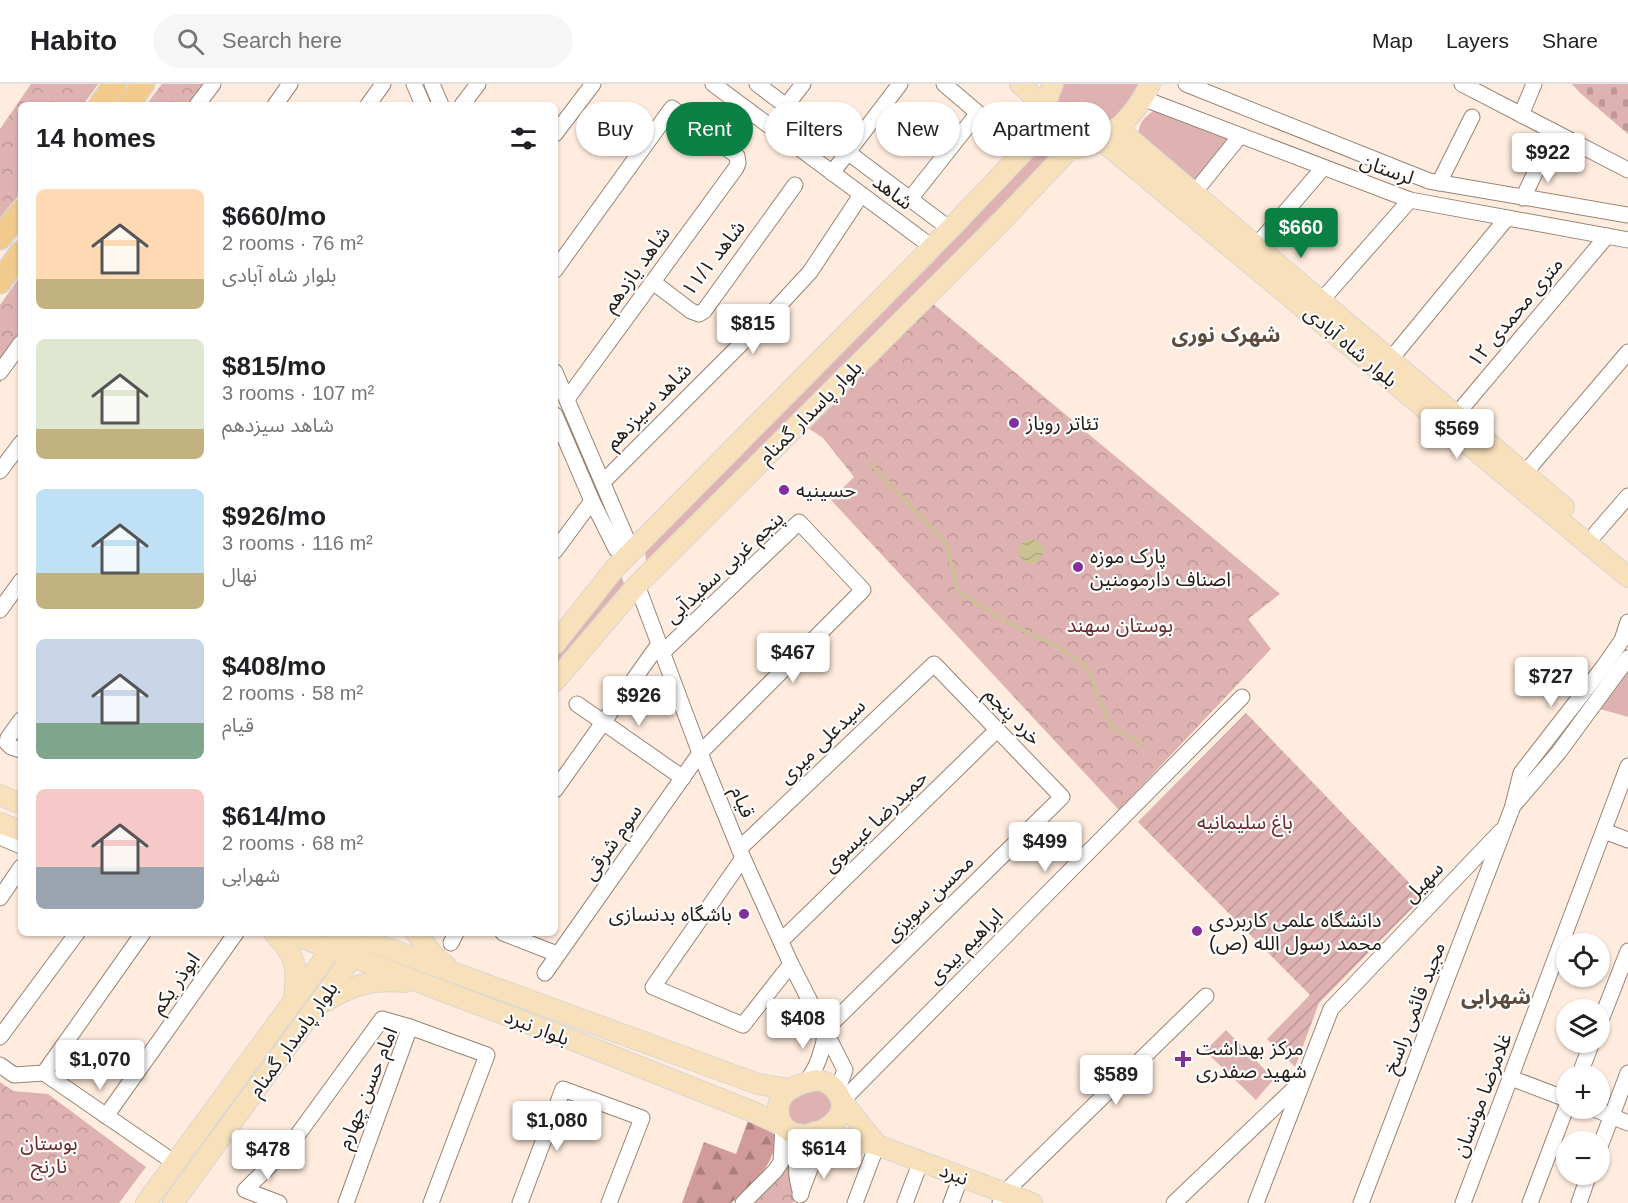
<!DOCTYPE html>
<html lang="en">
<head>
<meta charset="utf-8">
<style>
	body { margin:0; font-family:Arial,"Noto Sans Arabic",sans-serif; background:#f6f6f6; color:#202124; height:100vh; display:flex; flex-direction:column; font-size:22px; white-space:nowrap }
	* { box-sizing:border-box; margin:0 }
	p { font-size:20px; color:#757577 }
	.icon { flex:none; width:33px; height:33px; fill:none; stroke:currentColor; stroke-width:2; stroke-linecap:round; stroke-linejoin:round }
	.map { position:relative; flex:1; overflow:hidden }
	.drawer { position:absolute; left:18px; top:18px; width:540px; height:834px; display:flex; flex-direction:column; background:#fff; border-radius:9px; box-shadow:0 2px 4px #0004 }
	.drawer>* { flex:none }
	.banner { position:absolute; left:576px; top:18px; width:570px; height:54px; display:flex; gap:12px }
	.controls { position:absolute; left:1556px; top:849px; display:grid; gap:12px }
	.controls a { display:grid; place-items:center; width:54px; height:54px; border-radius:50%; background:#fff; box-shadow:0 2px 4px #0004; font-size:30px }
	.price { position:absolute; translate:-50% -51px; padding:0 14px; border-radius:6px; background:#fff; color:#222; font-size:20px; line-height:39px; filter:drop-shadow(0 2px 3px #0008) }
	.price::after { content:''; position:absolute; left:50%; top:36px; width:18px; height:14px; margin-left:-9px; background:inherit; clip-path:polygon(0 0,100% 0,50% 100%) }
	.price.on { background:#0b8043; color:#fff }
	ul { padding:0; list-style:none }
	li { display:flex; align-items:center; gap:18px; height:150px; padding:0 18px }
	li span { display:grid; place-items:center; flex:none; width:168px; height:120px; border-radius:9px; color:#555 }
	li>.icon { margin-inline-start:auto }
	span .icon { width:72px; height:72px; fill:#fffc; stroke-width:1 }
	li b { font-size:26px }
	h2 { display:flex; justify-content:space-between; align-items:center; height:72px; padding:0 18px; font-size:26px }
	.tag { padding:0 21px; border-radius:27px; background:#fff; box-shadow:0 2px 4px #0004; font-size:21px; line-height:54px }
	.tag.on { background:#0b8043; color:#fff }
	header { display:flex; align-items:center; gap:36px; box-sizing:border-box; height:84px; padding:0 30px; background:#fff; border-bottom:2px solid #e0e0e0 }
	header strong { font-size:28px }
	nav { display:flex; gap:33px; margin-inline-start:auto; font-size:21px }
	.search { width:420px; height:54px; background:#f6f6f6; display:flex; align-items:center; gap:15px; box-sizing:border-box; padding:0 21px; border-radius:33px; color:#757577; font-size:22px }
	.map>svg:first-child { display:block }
	.grass { fill:#ddb2b1 }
	.forest { fill:url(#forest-firs) }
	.cemetery { fill:url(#cemetery-stones) }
	.park { fill:url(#park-crowns) }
	.garden { fill:url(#garden-furrows) }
	.water { fill:url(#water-waves) }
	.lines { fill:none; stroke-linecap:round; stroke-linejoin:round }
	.stream { stroke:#cbc292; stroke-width:3 }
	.minor-casing { stroke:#998474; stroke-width:17 }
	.major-casing { stroke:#d8d6d5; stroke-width:22 }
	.highway-casing { stroke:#d8d6d5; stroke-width:25 }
	.minor { stroke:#fff; stroke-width:15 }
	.major { stroke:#f7e0ba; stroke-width:20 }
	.highway { stroke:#f2cb8c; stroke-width:22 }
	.poi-dot { fill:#842e9b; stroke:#fdfdfd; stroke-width:2 }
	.labels { text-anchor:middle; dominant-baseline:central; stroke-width:4.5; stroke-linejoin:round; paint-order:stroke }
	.street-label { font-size:20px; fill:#241c16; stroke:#fdfdfd }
	.poi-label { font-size:20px; fill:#241c16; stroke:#fdfdfd; text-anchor:start }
	.park-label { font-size:20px; fill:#6b292d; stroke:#fdfdfd }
	.neighbourhood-label { font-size:21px; font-weight:bold; fill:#5f4b3d; stroke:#fdfdfd }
</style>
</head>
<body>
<header>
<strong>Habito</strong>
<div class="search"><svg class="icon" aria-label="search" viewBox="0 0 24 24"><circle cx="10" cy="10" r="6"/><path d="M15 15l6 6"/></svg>Search here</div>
<nav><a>Map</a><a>Layers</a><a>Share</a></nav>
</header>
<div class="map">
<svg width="1628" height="1119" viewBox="0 0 1628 1119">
	<defs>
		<pattern id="forest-firs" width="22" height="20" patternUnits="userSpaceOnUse" patternTransform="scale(1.5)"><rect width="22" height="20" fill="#d19b9b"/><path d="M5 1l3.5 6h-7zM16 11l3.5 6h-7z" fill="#a97e7d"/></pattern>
		<pattern id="cemetery-stones" width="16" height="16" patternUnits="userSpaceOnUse" patternTransform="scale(1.5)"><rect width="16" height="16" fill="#ddb2b1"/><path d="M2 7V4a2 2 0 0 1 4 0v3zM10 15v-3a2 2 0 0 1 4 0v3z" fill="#be9898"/></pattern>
		<pattern id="park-crowns" width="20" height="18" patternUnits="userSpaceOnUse" patternTransform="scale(1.5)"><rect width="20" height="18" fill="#ddb2b1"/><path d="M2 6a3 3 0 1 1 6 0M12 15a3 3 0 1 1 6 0" fill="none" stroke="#be9898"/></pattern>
		<pattern id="garden-furrows" width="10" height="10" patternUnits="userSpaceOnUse" patternTransform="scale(1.5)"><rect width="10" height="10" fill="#ddb2b1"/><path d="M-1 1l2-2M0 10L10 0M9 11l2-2" fill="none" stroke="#be9898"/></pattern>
		<pattern id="water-waves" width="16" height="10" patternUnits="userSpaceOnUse" patternTransform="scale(1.5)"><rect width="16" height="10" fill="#cbc292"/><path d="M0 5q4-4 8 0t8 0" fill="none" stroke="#aea67d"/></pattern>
	</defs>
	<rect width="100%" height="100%" fill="#ffecde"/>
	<g class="grass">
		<path d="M1064,0h76c-15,25 -33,48 -63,54 -28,-12 -25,-30 -13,-54z"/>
		<path d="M1157,25l77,28 -41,53 -55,-50c0,-16 5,-23 19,-31z"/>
		<polygon points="1052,55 1064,67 991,132 868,258 646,478 645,465 702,410 931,180 1000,107 1042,59"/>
		<polygon points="620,487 625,503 555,586 555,569"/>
		<polygon points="1628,585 1628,633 1600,625 1626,589"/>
		<polygon points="1226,946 1274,995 1256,1016 1205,967"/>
		<path d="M818,1005l7,2 8,12c-4,20 -33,32 -46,13l2,-14 11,-9z"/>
	</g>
	<path class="forest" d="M749,1034l17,9 9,7c2,32 -23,49 -44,69h-49l22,-61 32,12z"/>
	<polygon class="cemetery" points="1572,0 1628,0 1628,50 1579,8"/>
	<g class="park">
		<polygon points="31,0 98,0 83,21 21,21 21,108 0,137 0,45"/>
		<polygon points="162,0 220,0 205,21 146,21"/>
		<polygon points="21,191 21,271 0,299 0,221"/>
		<polygon points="932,219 1280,510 1248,535 1271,565 1119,726 831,416 854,393 823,354 808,344"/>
		<polygon points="0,998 13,1007 48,1010 146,1083 119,1119 0,1119"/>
		<polygon points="788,1080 792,1101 797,1110 793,1119 754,1119"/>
	</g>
	<polygon class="garden" points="1246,629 1423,813 1319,919 1295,983 1267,955 1310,911 1138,738"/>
	<circle class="water" cx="1031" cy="467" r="12"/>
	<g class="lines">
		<polyline class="stream" points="871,380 947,460 957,507 1005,537 1055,562 1085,581 1111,642 1142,660"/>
		<g class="minor-casing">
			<g id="minor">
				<polyline points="414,0 423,21"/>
				<polyline points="432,0 441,21"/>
				<polyline points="713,0 932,163"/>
				<polyline points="757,0 950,145"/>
				<polyline points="1186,0 1429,97 1628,131"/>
				<polyline points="1462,0 1628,86"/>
				<polyline points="1142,14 1410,116 1628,156"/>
				<polyline points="197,21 213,0"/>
				<polyline points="275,21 290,0"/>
				<polyline points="368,21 383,0"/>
				<polyline points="462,21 478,0"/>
				<polyline points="786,22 803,0"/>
				<polyline points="1521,31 1534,0"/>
				<polyline points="555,50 593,0"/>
				<polyline points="712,53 731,28"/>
				<polyline points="832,89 900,0"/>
				<polyline points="1202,99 1240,52"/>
				<polyline points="1439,99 1472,33"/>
				<polyline points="1523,114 1543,72"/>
				<polyline points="910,115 978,29 944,0"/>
				<polyline points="1256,162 1323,84"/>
				<polyline points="555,186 672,24 737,72 738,79 736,84 567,315"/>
				<polyline points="653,198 691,227 699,230 704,227 795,101"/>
				<polyline points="1321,217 1410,116"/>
				<polyline points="1390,276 1507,134"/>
				<polyline points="0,288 21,259"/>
				<polyline points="555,288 628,458 627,472 616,465 592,417 555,331"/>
				<polyline points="1456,331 1607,152"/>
				<polyline points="0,387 21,359"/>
				<polyline points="1525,389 1628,268"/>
				<polyline points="603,398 774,227 810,188 861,111"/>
				<polyline points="1596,449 1628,412"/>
				<polyline points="555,467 592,417"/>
				<polyline points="637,501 700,669 743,774 791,880 845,986 837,1007"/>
				<polyline points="0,526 21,497"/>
				<polyline points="577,620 683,694"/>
				<polyline points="21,636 8,654 7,659 11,663 21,666"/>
				<polyline points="555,706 659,560"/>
				<polyline points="1513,721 1521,689 1604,582 1622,556 1628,538"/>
				<polyline points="1604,747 1628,756"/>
				<polyline points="0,753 21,762"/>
				<polyline points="739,765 934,580 1062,713 826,945"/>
				<polyline points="743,774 653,903 743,941 791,880"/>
				<polyline points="0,814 21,783"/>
				<polyline points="503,849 557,870"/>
				<polyline points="781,857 997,646"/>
				<polyline points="451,859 456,849"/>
				<polyline points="545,889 700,669 863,506 799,438 662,569"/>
				<polyline points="1599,941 1628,867"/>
				<polyline points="0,953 77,849"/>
				<polyline points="0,981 14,991 44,989 175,1079"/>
				<polyline points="44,989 143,849"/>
				<polyline points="1579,992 1592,958"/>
				<polyline points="1511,994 1566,1015"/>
				<path d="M804,999c13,-11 20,-37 22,-54"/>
				<polyline points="842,1017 1242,613"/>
				<polyline points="1592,1024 1628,1039"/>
				<polyline points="106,1032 236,849"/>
				<polyline points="1599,1065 1628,989"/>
				<path d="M801,1110c-9,-30 -5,-38 14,-62"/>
				<polyline points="800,1111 816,1069"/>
				<polyline points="279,1119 245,1106 288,1064 382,935 410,943"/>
				<polyline points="346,1119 410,943 487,971 431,1119"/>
				<polyline points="520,1119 563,1005 642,1034 609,1119"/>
				<polyline points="743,1119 775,1087 781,1078 783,1042"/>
				<polyline points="855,1119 877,1061"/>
				<polyline points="905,1119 921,1077"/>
				<polyline points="951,1119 961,1092"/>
				<polyline points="1000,1119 1004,1109 1206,912"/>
				<polyline points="1174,1119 1299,1000"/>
				<polyline points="1256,1119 1331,925 1501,747"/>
				<polyline points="1361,1119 1513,722 1559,668 1628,574"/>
				<polyline points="1463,1119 1628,682"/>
				<polyline points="1530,1119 1566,1024"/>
				<polyline points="1579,1119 1589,1090"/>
			</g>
		</g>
		<g class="major-casing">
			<g id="major">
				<polyline points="1020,0 1029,8 1046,31"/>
				<path d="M1053,0c-4,9 -8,21 -7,31 2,17 16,35 33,33 32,-5 59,-37 71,-64"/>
				<polyline points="1117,44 1564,423"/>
				<polyline points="1101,56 1628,493"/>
				<polyline points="555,560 615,484 950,145 1049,41"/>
				<polyline points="555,597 637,501 995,144 1071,64"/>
				<polyline points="0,711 21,720"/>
				<polyline points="0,739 21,747"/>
				<path d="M274,849c22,23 24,34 20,65"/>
				<polyline points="289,849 580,959 751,1027 783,1042"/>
				<polyline points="346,849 758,1000 789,1005"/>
				<polyline points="416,849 437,875 446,882"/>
				<path d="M324,918c28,-17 48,-23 80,-20"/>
				<path d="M817,996c11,2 16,5 22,15 14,26 -30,49 -50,36 -5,-3 -9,-9 -10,-15 -6,-24 20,-33 38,-36z"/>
				<polyline points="815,1048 877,1061 842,1017"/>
				<polyline points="877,1061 1032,1119"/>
				<polyline points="146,1119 338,856"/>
				<polyline points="173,1119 359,864"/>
			</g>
		</g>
		<g class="highway-casing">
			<g id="highway">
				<polyline points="100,21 115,0"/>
				<polyline points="128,21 143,0"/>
				<polyline points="0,154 21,127"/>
				<polyline points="0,198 21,168"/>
			</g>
		</g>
		<use href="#minor" class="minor"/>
		<use href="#major" class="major"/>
		<use href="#highway" class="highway"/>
	</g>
	<g class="poi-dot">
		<circle cx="1014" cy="339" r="6"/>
		<circle cx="784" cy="406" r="6"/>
		<circle cx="1078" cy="483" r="6"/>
		<circle cx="744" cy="830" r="6"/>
		<circle cx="1197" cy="847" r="6"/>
		<path d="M1180 966h6v6h6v6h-6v6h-6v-6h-6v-6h6z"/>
	</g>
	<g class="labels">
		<g class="street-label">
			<text transform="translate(1387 85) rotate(20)">لرستان</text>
			<text transform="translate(893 108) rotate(37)">شاهد</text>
			<text transform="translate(713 174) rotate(-52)">شاهد ۱۱/۱</text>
			<text transform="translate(636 185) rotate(-54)">شاهد یازدهم</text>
			<text transform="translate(1515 228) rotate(-50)">۱۲ متری محمدی</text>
			<text transform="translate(1351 262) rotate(40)">بلوار شاه آبادی</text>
			<text transform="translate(648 322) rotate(-45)">شاهد سیزدهم</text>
			<text transform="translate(810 328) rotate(-45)">بلوار پاسدار گمنام</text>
			<text transform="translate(724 483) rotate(-43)">پنجم غربی سفیدآبی</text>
			<text transform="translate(1013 632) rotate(46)">خرد پنجم</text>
			<text transform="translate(822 657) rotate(-44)">سیدعلی میری</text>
			<text transform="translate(743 718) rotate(68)">قیام</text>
			<text transform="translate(875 737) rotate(-44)">حمیدرضا عیسوی</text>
			<text transform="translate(612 758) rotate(-55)">سوم شرقی</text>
			<text transform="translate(1423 798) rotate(-46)">سهیل</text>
			<text transform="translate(929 814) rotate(-44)">محسن سویزی</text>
			<text transform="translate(965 862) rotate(-45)">ابراهیم بیدی</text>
			<text transform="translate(175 899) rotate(-55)">ابوذر یکم</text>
			<text transform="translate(1414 924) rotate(-69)">مجید قائمی راسخ</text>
			<text transform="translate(537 943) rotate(21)">بلوار نبرد</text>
			<text transform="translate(293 955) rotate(-54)">بلوار پاسدار گمنام</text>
			<text transform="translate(367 1004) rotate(-68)">امام حسن چهارم</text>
			<text transform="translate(1482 1011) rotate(-69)">غلامرضا مونسان</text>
			<text transform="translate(954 1090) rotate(21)">نبرد</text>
		</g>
		<g class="poi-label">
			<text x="1026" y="339">تئاتر روباز</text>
			<text x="796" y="406">حسینیه</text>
			<text x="1090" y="472">پارک موزه<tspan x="1090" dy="23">اصناف دارمومنین</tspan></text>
			<text x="732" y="830" text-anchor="end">باشگاه بدنسازی</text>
			<text x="1209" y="836">دانشگاه علمی کاربردی<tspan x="1209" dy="23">محمد رسول الله (ص)</tspan></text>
			<text x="1196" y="964">مرکز بهداشت<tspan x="1196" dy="23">شهید صفدری</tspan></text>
		</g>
		<g class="park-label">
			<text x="1120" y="541">بوستان سهند</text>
			<text x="1245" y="738">باغ سلیمانیه</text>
			<text x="49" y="1059">بوستان<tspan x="49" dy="23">نارنج</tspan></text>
		</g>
		<g class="neighbourhood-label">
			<text x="1226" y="250">شهرک نوری</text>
			<text x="1496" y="912">شهرابی</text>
		</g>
	</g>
</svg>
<div class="controls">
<a><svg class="icon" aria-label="locate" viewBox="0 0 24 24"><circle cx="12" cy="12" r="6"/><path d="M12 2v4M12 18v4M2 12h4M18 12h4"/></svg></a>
<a><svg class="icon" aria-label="layers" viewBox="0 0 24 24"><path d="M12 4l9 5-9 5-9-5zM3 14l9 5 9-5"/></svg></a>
<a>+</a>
<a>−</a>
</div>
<b class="price" style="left:1548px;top:100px">$922</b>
<b class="price on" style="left:1301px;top:175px">$660</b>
<b class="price" style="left:753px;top:271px">$815</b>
<b class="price" style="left:1457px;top:376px">$569</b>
<b class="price" style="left:793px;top:600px">$467</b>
<b class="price" style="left:1551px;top:624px">$727</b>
<b class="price" style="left:639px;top:643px">$926</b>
<b class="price" style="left:1045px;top:789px">$499</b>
<b class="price" style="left:803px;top:966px">$408</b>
<b class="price" style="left:100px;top:1007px">$1,070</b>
<b class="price" style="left:1116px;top:1022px">$589</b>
<b class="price" style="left:557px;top:1068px">$1,080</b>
<b class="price" style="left:824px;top:1096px">$614</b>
<b class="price" style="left:268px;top:1097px">$478</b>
<div class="banner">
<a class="tag">Buy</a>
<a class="tag on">Rent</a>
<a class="tag">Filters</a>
<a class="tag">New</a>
<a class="tag">Apartment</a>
</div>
<section class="drawer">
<h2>14 homes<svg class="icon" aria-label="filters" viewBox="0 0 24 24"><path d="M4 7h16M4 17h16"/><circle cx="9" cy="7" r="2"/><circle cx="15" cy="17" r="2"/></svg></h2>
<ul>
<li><span style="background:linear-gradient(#ffd9b3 75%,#c2b280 0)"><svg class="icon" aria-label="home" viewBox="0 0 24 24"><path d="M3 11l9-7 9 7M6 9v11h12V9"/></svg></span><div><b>$660/mo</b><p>2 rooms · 76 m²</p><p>بلوار شاه آبادی</p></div></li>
<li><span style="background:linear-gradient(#dfe7d0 75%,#c2b280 0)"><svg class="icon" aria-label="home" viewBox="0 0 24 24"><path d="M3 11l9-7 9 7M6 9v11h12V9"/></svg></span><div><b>$815/mo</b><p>3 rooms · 107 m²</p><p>شاهد سیزدهم</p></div></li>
<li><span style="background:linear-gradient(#bfe0f5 70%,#c2b280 0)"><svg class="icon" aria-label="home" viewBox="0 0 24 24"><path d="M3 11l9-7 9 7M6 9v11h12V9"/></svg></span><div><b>$926/mo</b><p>3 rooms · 116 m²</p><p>نهال</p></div></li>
<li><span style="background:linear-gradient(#c9d6e8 70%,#7fa58c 0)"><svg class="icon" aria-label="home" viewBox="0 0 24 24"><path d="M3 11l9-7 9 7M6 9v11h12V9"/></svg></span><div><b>$408/mo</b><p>2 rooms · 58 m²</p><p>قیام</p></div></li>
<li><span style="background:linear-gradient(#f6c9c9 65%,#9aa5b1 0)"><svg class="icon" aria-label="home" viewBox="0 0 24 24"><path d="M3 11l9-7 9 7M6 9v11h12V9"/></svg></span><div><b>$614/mo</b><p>2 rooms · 68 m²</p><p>شهرابی</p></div></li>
</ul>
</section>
</div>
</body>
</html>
